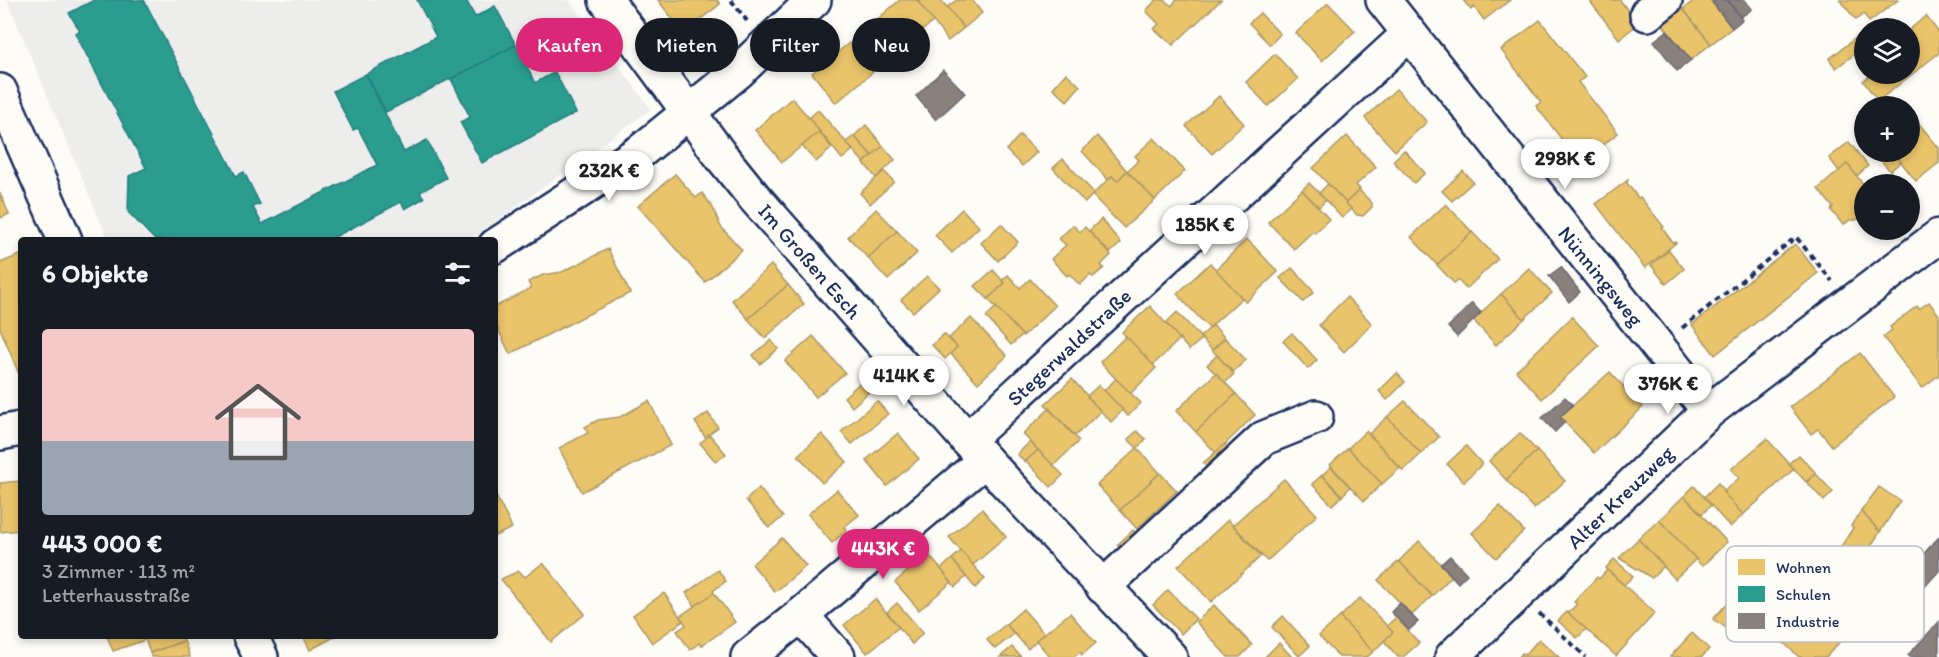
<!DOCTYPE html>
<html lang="de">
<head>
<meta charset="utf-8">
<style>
	body { margin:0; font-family:Itim,sans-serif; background:#242831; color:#f1f3f6; height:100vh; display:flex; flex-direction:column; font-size:22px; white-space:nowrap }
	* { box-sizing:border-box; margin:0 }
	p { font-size:20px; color:#9ea1a6 }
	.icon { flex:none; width:33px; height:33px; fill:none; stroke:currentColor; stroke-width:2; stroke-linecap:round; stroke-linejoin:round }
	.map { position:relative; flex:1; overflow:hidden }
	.drawer { position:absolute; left:18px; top:237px; width:480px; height:402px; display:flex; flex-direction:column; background:#171b24; border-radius:6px; box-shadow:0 3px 9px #0003 }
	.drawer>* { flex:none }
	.top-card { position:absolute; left:516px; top:18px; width:570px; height:54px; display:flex; gap:12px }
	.buttons { position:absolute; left:1854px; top:18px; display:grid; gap:12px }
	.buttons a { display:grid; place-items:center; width:66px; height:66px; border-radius:50%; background:#171b24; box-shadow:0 3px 9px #0003; font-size:30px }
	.price { position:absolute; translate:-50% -51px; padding:0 14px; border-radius:21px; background:#fff; color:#222; font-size:20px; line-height:39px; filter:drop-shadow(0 2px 3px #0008) }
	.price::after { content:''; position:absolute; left:50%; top:36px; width:18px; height:14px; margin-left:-9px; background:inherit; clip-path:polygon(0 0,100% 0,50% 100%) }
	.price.active { background:#db2777; color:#fff }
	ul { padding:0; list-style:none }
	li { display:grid; align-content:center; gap:12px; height:318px; padding:0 24px }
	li+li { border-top:2px solid #363941 }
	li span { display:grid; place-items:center; height:186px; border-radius:6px; color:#555 }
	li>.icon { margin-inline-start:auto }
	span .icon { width:108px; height:108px; fill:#fffc; stroke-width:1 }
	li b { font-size:26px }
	h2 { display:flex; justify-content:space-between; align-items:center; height:72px; padding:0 24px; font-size:26px }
	.tag { padding:0 21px; border-radius:27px; background:#171b24; box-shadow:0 3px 9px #0003; font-size:21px; line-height:54px }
	.tag.active { background:#db2777; color:#fff }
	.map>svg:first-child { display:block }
	.built { fill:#edeeec }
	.homes { fill:#e9c46a; stroke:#ab9766; stroke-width:1.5 }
	.schools { fill:#2a9d8f; stroke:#267c80; stroke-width:1.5 }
	.industry { fill:#8a817c; stroke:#696873; stroke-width:1.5 }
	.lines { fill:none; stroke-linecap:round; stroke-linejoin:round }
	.minor-casing { stroke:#1b2f5e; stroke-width:38 }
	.path { stroke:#1b2f5e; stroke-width:4; stroke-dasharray:6 4.5; stroke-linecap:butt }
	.minor { stroke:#fdfcf7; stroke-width:33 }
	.labels { text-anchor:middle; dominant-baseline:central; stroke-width:6; stroke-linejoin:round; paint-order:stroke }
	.street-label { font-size:21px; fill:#1b2f5e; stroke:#fdfcf7 }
	.key { fill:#fdfcf7; stroke:#b9bec9; stroke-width:1.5 }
	.key-label { font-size:16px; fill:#1b2f5e }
</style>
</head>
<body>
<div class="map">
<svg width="1939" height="657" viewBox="0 0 1939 657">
	<rect width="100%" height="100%" fill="#fdfcf7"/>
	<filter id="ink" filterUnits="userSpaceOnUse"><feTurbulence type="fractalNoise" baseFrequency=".0167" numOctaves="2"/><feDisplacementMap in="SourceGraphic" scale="12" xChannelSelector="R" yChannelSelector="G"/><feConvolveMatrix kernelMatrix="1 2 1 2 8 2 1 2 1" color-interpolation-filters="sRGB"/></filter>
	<g filter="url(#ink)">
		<polygon class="built" points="7,0 569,0 651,109 483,231 468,240 108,240"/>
		<g class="homes">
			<polygon points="658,0 717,0 720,4 683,33"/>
			<polygon points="900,0 917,0 934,21 899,50 874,22"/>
			<polygon points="917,0 941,0 964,28 948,41"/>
			<polygon points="957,0 972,0 982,13 964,28 947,7"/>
			<polygon points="1156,0 1164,0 1172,6 1176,0 1221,0 1173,45 1154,29 1159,24 1146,11"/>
			<polygon points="1463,0 1510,0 1484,20 1474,7 1471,10"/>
			<polygon points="1589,0 1620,0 1638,24 1619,39"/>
			<polygon points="1695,0 1710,0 1732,28 1711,44 1683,9"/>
			<polygon points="1840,0 1898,0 1869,22 1864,14 1856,20"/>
			<polygon points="1328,3 1355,31 1322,61 1296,33"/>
			<polygon points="1683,9 1711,44 1691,60 1663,25"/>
			<polygon points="1260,13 1280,34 1270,45 1249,23"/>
			<polygon points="1926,16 1939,33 1939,53 1878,101 1863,81 1872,74 1910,74 1910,29"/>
			<polygon points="1540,20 1585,77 1578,82 1618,133 1580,163 1536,106 1541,102 1501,50"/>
			<polygon points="1857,37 1864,47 1836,68 1829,59"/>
			<polygon points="849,43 873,72 836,103 812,73"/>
			<polygon points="1275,54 1298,79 1268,106 1246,82"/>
			<polygon points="1066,73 1080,86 1067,101 1053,88"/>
			<polygon points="1396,89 1427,122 1395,151 1365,118"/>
			<polygon points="1219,96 1244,124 1212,154 1186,126"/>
			<polygon points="792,98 820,131 782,162 755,130"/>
			<polygon points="818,110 853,150 842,159 809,118"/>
			<polygon points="1912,115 1939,148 1939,163 1916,181 1893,152 1910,152 1910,117"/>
			<polygon points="866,125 883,146 872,156 854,136"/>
			<polygon points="819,132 832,148 816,162 802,146"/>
			<polygon points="1020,135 1037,152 1022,166 1006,150"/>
			<polygon points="854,136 872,156 864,163 846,142"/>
			<polygon points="1097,136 1127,171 1117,181 1112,176 1108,180 1082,151"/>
			<polygon points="1347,136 1376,167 1356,185 1360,189 1346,203 1313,168"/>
			<polygon points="1154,138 1185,171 1155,200 1127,171 1139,160 1135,156"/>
			<polygon points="1849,142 1868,166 1857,176 1847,164 1839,171 1829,158"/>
			<polygon points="883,146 895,160 876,178 864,163"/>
			<polygon points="1404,150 1425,173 1414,183 1393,161"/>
			<polygon points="1874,152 1893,152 1901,162 1890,171"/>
			<polygon points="1063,159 1094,193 1085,203 1053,168"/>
			<polygon points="1847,164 1864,185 1864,214 1856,220 1850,220 1843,225 1831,210 1833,207 1818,189"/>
			<polygon points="884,171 894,182 870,204 860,193"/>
			<polygon points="1127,171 1155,200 1124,228 1092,195 1112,176 1117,181"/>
			<polygon points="1463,171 1473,182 1452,201 1442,191"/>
			<polygon points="675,174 696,198 702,193 712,206 721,227 742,250 705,282 638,206"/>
			<polygon points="1628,180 1627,183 1638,198 1640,197 1664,227 1662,228 1673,243 1677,242 1645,268 1596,204"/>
			<polygon points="1309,183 1326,200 1319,207 1302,190"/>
			<polygon points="1328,184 1352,209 1342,218 1319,193"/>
			<polygon points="1302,190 1329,219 1315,233 1313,231 1294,249 1268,222"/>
			<polygon points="1359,190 1372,203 1372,207 1363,216 1357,215 1346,203"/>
			<polygon points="0,193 9,214 0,218"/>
			<polygon points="1446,204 1472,232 1437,265 1411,237"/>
			<polygon points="876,209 897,231 868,258 848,237"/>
			<polygon points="962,209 979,227 952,253 935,235"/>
			<polygon points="1101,219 1121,243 1110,253 1089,231"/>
			<polygon points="1001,224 1018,242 998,261 981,243"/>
			<polygon points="1073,225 1080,232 1085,227 1111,255 1101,265 1104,268 1093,277 1090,275 1080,285 1069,274 1067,276 1051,259 1066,245 1059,239"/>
			<polygon points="897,231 917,253 888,280 868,258"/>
			<polygon points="1472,232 1498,259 1466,289 1458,280 1454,283 1437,265"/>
			<polygon points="1247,239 1278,272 1246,302 1215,270"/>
			<polygon points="1795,244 1818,273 1715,355 1692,325"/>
			<polygon points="608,249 630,293 510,354 495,323 495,307 531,288 528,282 543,275 562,272"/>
			<polygon points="1669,250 1684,269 1666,284 1651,265"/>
			<polygon points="20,255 21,256 21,379 0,328 0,263"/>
			<polygon points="1210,263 1242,298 1209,328 1177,294"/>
			<polygon points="771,265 788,285 748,319 732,300"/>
			<polygon points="1292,268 1314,292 1303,302 1280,278"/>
			<polygon points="1529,268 1552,293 1524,319 1501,294"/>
			<polygon points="993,270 1005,283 988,299 975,286"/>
			<polygon points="1008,275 1020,288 1030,279 1055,306 1023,336 988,299 1005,283 1002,281"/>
			<polygon points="927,276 939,288 913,312 901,300"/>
			<polygon points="788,285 804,304 765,338 748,319"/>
			<polygon points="1501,294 1524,319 1496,345 1473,320"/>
			<polygon points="1347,297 1372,324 1344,352 1319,325"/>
			<polygon points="1929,302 1939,315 1939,375 1922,388 1883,337 1892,330 1890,327 1917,306 1919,309"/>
			<polygon points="1150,306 1180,339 1153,365 1122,332"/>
			<polygon points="996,307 1022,335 1011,345 986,317"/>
			<polygon points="1177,312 1202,339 1189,350 1166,323"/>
			<polygon points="1572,317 1599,346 1542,399 1516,371"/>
			<polygon points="971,318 1007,356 978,383 950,353 957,347 949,338"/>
			<polygon points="1213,325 1225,338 1212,350 1200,337"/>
			<polygon points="1292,333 1317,360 1308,369 1283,341"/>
			<polygon points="944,334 957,347 945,359 932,345"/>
			<polygon points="813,336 845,373 816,397 785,361"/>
			<polygon points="1126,336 1156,368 1130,394 1100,362"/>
			<polygon points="1225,338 1246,360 1233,372 1212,350"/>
			<polygon points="771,340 778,349 760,364 753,355"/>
			<polygon points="1860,353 1894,397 1832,446 1818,429 1811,434 1790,407"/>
			<polygon points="1217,355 1234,374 1225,383 1207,365"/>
			<polygon points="1610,372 1643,407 1594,453 1560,417"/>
			<polygon points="1216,373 1236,394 1196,432 1176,411"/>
			<polygon points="1397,373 1405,382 1387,400 1379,391"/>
			<polygon points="1072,379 1101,411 1075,436 1045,404"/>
			<polygon points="1116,379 1141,403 1128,416 1104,390"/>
			<polygon points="861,382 869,392 852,407 844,397"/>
			<polygon points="1099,385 1123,410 1111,422 1087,396"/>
			<polygon points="1236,394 1255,415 1216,453 1196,432"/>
			<polygon points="649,401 671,445 582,492 559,448 588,433 585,427 598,420 620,417"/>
			<polygon points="877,401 888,414 852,444 841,432"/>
			<polygon points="1405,401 1439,437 1421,454 1387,417"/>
			<polygon points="1049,409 1079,441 1053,466 1023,434"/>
			<polygon points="708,413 718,427 705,437 695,422"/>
			<polygon points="1387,417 1421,454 1403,471 1369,434"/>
			<polygon points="1137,431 1146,439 1137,448 1128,439"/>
			<polygon points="1366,431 1400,468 1382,484 1348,448"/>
			<polygon points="898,433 919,459 887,486 866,460"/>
			<polygon points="1520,433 1537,451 1506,480 1489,461"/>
			<polygon points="822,434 847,462 822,483 798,455"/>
			<polygon points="710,435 726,454 716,462 700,443"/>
			<polygon points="1767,439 1794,469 1743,515 1723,492 1739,478 1731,469"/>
			<polygon points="1030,442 1038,450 1025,462 1017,454"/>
			<polygon points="1225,444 1234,453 1212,473 1203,463"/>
			<polygon points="1466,446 1482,464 1464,482 1447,464"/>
			<polygon points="1137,448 1160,473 1120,510 1097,485"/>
			<polygon points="1348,448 1382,484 1364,501 1330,465"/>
			<polygon points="1038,450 1063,475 1051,487 1026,461"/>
			<polygon points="1537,451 1565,481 1534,509 1506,480"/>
			<polygon points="1799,455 1816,473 1806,482 1789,463"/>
			<polygon points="1331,467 1350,487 1342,496 1322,475"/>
			<polygon points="1160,473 1177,491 1137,529 1120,510"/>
			<polygon points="1816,474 1833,492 1824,501 1807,482"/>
			<polygon points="1322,475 1342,496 1332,505 1312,484"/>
			<polygon points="1284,479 1317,515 1267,561 1233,525"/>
			<polygon points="21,481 21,530 0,532 0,483"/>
			<polygon points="1718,483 1725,491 1723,492 1743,515 1730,527 1704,497"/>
			<polygon points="1694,486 1711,505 1702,514 1684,496"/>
			<polygon points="1879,487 1900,501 1880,532 1861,511"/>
			<polygon points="759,488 783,517 769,528 746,500"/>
			<polygon points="837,490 859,515 844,527 847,530 832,543 808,514"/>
			<polygon points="495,494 512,528 495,536"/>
			<polygon points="1684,496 1727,542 1702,566 1659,520"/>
			<polygon points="1500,506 1524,531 1496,558 1472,533"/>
			<polygon points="982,509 1006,537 973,565 949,537"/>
			<polygon points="1861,511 1880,532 1854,572 1833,559 1853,528 1851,526"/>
			<polygon points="1228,520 1261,556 1211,602 1178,566"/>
			<polygon points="1659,520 1696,559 1675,579 1638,539"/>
			<polygon points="1133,530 1141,539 1126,554 1117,545"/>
			<polygon points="782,538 806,566 775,592 752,564"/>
			<polygon points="1638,539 1664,566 1652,578 1619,558"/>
			<polygon points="1419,541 1452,576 1432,596 1399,561"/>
			<polygon points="961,551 985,579 975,588 952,559"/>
			<polygon points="928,554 952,582 919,610 895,582"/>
			<polygon points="952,559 966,577 955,587 941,569"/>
			<polygon points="1614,559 1633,576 1624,585 1606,568"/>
			<polygon points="1399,561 1432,596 1412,615 1378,580"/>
			<polygon points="543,563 585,614 551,642 501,579 519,571 525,577"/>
			<polygon points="718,570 726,581 713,591 714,593 695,606 686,593"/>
			<polygon points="1607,570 1655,613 1616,656 1568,613 1577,604 1574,602 1597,577 1599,579"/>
			<polygon points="1798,582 1838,617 1832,624 1845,636 1826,657 1799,657 1770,630 1787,610 1779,603"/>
			<polygon points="1757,588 1767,597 1734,633 1713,619 1740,589 1749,597"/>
			<polygon points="1168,590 1196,619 1181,634 1153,605"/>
			<polygon points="664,593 683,621 652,643 633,615"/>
			<polygon points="714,593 735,622 701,646 699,643 690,650 677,631 686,625 680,616"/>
			<polygon points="1360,598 1393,632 1373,652 1340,617"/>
			<polygon points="875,599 899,627 867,653 844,625"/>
			<polygon points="897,603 923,633 912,644 887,612"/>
			<polygon points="1214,605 1252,645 1240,657 1228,657 1196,622"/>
			<polygon points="1023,609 1044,633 1028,649 1006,624"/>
			<polygon points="1567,612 1586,629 1577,638 1558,621"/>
			<polygon points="1070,613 1096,643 1082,655 1080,652 1074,657 1050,657 1036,640"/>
			<polygon points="1283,616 1310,646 1299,656 1272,627"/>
			<polygon points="1340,617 1373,652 1367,657 1339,657 1319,636"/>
			<polygon points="1396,617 1419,643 1403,657 1398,657 1384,641 1393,632 1387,626"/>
			<polygon points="1006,624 1014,634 995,649 987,640"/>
			<polygon points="1692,633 1709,649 1702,657 1670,657"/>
			<polygon points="107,636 144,636 145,640 113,651"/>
			<polygon points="144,636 182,636 184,641 150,653"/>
			<polygon points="303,636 336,636 310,650"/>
			<polygon points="1539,639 1559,657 1519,657 1522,653 1525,655"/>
			<polygon points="184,641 190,657 152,657 150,653"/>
			<polygon points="1279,643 1292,657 1265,657"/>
			<polygon points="1012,647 1021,657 1000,657"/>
		</g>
		<g class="schools">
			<polygon points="94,0 144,0 236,176 244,172 260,204 253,207 262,224 377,165 358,128 353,130 333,91 366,74 404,152 427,140 446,178 420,192 424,198 405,209 401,202 329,240 155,240 128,212 129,176 146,168 75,33 80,31 69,13"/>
			<polygon points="417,0 466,0 475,17 495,6 516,45 386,112 366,74 436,37"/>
			<polygon points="516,45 535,83 555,72 576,113 482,163 460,122 470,117 451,79"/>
		</g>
		<g class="industry">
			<polygon points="1715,0 1727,0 1742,20 1732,28 1712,2"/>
			<polygon points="1728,0 1745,0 1752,9 1741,17"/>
			<polygon points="1667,31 1691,60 1677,71 1654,41"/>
			<polygon points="943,70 965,93 936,120 916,96"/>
			<polygon points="1561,267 1580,292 1569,302 1549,276"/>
			<polygon points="1472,303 1481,313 1457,337 1448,327"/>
			<polygon points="1565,397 1573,405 1560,417 1565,422 1555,432 1542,418"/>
			<polygon points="1939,537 1939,571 1883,633 1866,617"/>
			<polygon points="1450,556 1467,574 1458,583 1441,564"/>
			<polygon points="1400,603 1418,622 1409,630 1391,612"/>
			<polygon points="1939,622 1939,656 1910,657 1908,655"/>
		</g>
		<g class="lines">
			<g class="minor-casing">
				<g id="minor">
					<polyline points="606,0 721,156 754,197 985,460 1170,657"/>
					<polyline points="1383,0 1709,411"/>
					<polyline points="1647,14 1665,0"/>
					<polyline points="0,91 65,240"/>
					<polyline points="495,246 641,151 738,72 814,0"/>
					<polyline points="0,433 21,429"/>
					<polyline points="967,440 1409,34"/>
					<polyline points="1103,587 1264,438 1316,417"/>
					<polyline points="801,615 838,657"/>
					<polyline points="250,636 261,657"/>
					<polyline points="748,657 801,615 985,460"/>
					<polyline points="1452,657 1709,411 1939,236"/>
				</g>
			</g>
			<g class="path">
				<polyline points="731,0 747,21"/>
				<polyline points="1682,328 1796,237 1832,281"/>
				<polyline points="1539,613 1586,657"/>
			</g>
			<use href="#minor" class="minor"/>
		</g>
	</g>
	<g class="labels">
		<g class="street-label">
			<text transform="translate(810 261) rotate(49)">Im Großen Esch</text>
			<text transform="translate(1601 276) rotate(51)">Nünningsweg</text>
			<text transform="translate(1069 347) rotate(-43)">Stegerwaldstraße</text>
			<text transform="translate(1620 497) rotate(-44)">Alter Kreuzweg</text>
		</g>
	</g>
	<rect x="1726" y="546" width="198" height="96" rx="9" class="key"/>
	<rect x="1738" y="559" width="27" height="16" fill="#e9c46a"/>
	<rect x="1738" y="586" width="27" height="16" fill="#2a9d8f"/>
	<rect x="1738" y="613" width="27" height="16" fill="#8a817c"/>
	<g class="key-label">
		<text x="1776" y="573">Wohnen</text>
		<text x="1776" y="600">Schulen</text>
		<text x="1776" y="627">Industrie</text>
	</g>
</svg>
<div class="buttons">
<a><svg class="icon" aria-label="layers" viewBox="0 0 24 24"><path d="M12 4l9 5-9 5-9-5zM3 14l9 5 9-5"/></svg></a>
<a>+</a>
<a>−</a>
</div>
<b class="price" style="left:1565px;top:190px">298K €</b>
<b class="price" style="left:609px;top:202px">232K €</b>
<b class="price" style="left:1205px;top:256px">185K €</b>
<b class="price" style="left:904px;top:407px">414K €</b>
<b class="price" style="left:1668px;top:415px">376K €</b>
<b class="price active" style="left:883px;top:580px">443K €</b>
<div class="top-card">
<a class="tag active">Kaufen</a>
<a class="tag">Mieten</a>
<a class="tag">Filter</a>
<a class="tag">Neu</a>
</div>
<section class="drawer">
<h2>6 Objekte<svg class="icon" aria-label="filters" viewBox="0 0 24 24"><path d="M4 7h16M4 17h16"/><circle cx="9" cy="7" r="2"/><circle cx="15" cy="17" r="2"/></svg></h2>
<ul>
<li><span style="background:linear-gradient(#f6c9c9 60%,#9aa5b1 0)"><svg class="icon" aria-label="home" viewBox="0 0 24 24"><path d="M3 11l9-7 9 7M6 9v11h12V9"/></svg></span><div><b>443 000 €</b><p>3 Zimmer · 113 m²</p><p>Letterhausstraße</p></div></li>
</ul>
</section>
</div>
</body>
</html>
